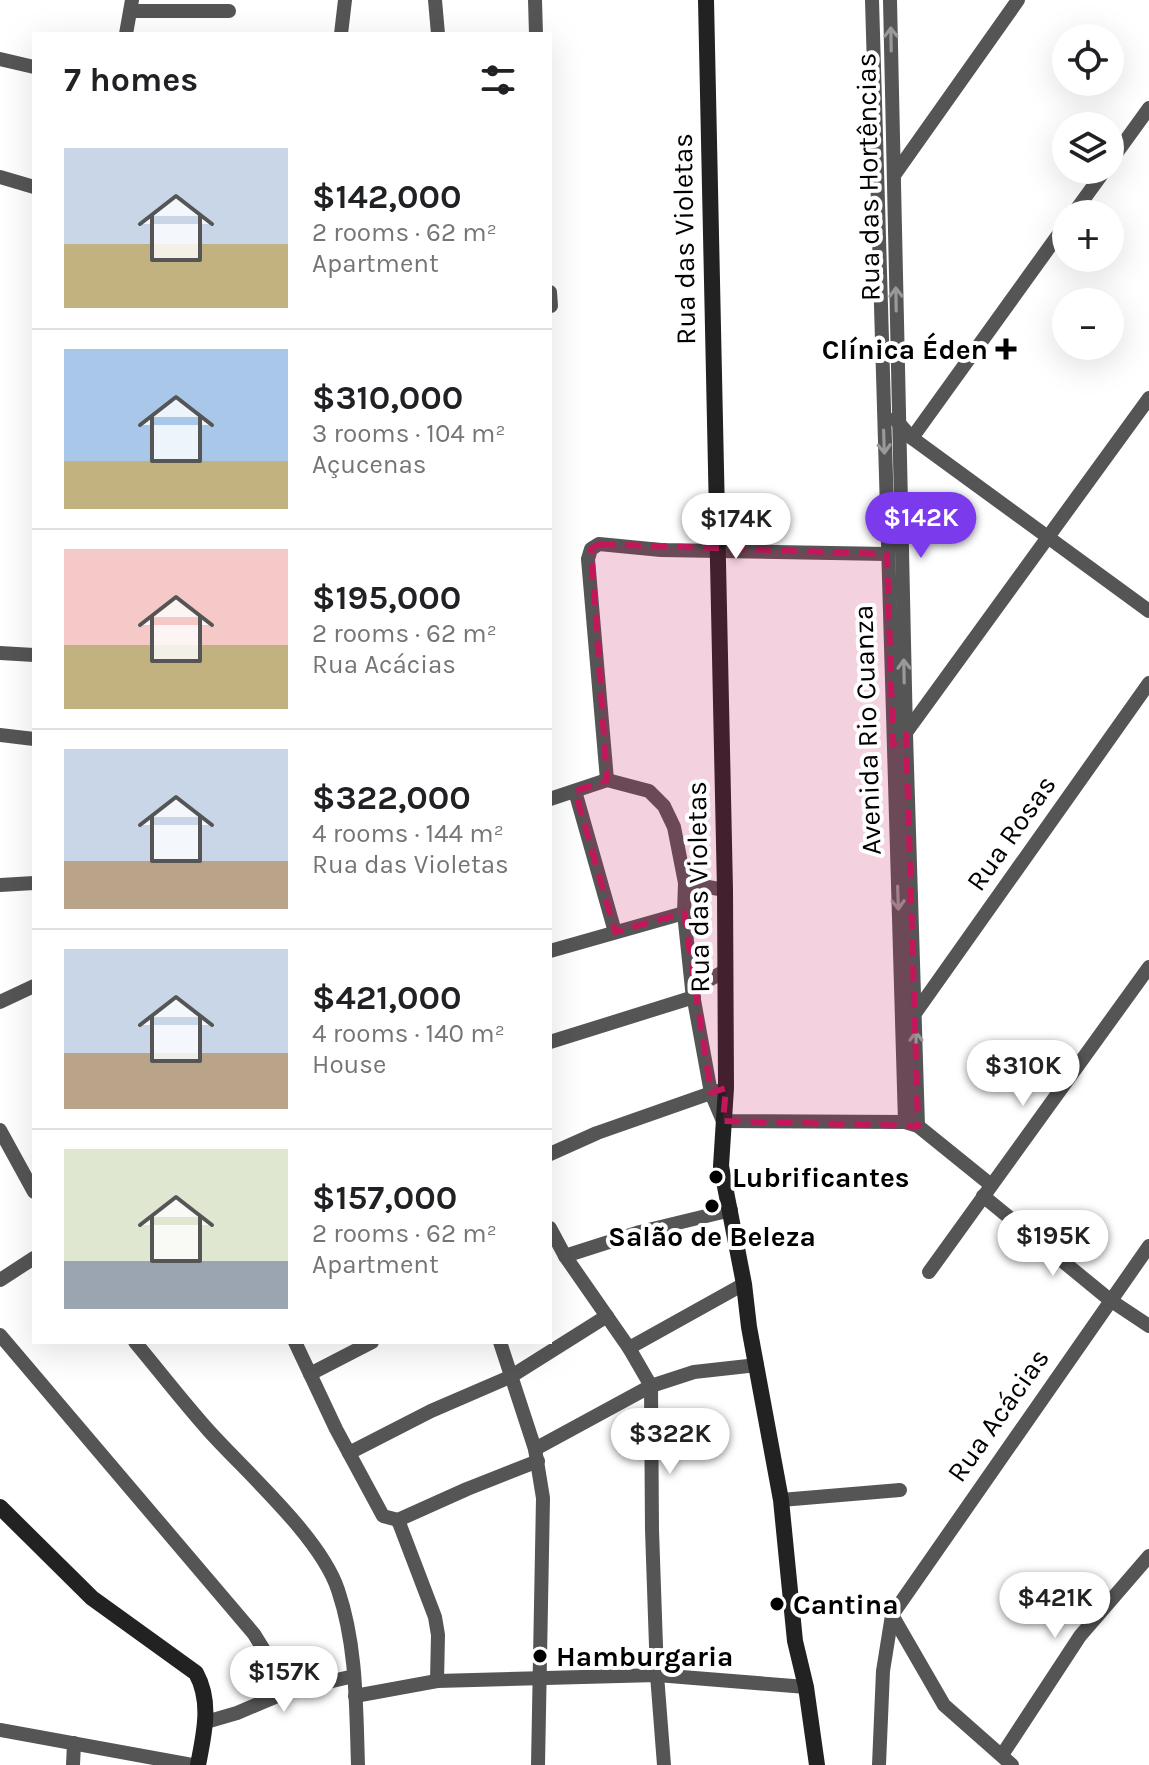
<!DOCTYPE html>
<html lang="en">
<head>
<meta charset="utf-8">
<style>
	body { margin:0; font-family:Karla,sans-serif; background:#f6f6f6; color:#202124; height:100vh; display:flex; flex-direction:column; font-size:30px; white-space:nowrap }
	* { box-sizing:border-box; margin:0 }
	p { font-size:26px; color:#757577 }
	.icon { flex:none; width:44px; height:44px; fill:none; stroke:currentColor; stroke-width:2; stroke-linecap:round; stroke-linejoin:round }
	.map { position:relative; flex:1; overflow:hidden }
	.sheet { position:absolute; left:32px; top:32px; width:520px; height:1312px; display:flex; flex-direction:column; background:#fff; border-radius:0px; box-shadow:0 8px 32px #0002 }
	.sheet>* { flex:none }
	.controls { position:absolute; left:1052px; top:24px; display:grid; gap:16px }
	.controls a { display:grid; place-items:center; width:72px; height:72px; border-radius:50%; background:#fff; box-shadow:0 8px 32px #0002; font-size:40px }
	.price { position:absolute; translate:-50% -68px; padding:0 18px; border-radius:28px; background:#fff; color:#222; font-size:26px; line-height:52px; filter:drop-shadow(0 2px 4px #0008) }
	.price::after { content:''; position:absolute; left:50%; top:48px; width:24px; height:18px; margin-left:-12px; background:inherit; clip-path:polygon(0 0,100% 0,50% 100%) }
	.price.active { background:#7c3aed; color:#fff }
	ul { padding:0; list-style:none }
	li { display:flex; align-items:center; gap:24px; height:200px; padding:0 32px }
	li+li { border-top:2px solid #e0e0e0 }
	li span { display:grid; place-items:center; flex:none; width:224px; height:160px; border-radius:0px; color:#555 }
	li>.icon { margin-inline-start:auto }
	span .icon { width:96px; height:96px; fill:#fffc; stroke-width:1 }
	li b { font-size:34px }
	h2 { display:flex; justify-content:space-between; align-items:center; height:96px; padding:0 32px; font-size:34px }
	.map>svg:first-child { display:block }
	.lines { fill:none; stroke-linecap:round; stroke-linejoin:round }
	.street { stroke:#555; stroke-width:14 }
	.secondary { stroke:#222; stroke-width:16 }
	.oneway { stroke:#999 }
	.marked { fill:#c2185b; fill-opacity:0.2; stroke:#c2185b; stroke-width:6; stroke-dasharray:16 10; stroke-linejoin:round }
	.poi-dot { fill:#000; stroke:#fff; stroke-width:3 }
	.labels { text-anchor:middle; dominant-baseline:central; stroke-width:8; stroke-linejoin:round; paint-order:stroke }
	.street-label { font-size:28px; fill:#000; stroke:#fff }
	.poi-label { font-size:28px; font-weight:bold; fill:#000; stroke:#fff; text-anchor:start }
</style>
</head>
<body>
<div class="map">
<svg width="1149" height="1765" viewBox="0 0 1149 1765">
	<rect width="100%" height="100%" fill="#fff"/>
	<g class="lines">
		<g class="street">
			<polyline points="435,0 438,34"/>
			<polyline points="535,0 536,34"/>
			<polyline points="872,0 905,1122"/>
			<polyline points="132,11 229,11"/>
			<polyline points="126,34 132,0"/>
			<polyline points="341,34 345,0"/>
			<polyline points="0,59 34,67"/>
			<polyline points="1110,162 1149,108"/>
			<polyline points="895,174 1018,0"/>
			<polyline points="0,177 34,187"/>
			<polyline points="1073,214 1105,170"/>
			<polyline points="550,292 551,306"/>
			<polyline points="895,419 912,438 1149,611"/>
			<polyline points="912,438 1066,224"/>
			<polyline points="0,653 34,655"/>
			<polyline points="905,734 1149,398"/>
			<polyline points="0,735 34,739"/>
			<polyline points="607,780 588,559 591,549 599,544 661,550 887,554"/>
			<polyline points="575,791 615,932"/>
			<polyline points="550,799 607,780 649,791 664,806 674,827 685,883 684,913 692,989 711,1093 717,1091"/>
			<polyline points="685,883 725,890"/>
			<polyline points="0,885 34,883"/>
			<polyline points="550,951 684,913"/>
			<polyline points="692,989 725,971"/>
			<polyline points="0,1002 34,986"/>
			<polyline points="916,1012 1149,683"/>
			<polyline points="550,1042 694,997"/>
			<polyline points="918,1126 991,1185"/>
			<polyline points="0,1130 34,1192"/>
			<polyline points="550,1154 597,1133 711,1093 723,1121 905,1122 918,1126 906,734 890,0"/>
			<polyline points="983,1196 1110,1300 1149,1326"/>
			<polyline points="550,1228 565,1256 629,1348 651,1386 652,1530 657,1675 664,1765"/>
			<polyline points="565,1256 640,1232 731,1210"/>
			<polyline points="929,1272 1149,967"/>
			<polyline points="0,1280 34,1258"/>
			<polyline points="0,1335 254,1634 289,1691"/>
			<path d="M135,1342c25,30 48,60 74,89 38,42 112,107 129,159 19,56 18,117 20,175"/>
			<polyline points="295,1342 336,1429 383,1516 398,1520"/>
			<polyline points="500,1342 535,1449 543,1498 538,1765"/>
			<polyline points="629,1348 744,1284"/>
			<polyline points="310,1374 372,1342"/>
			<polyline points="535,1449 651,1386 694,1372 757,1365"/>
			<polyline points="349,1453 431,1411 510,1377 607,1316"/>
			<polyline points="781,1500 900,1490"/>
			<polyline points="892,1615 944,1705 1012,1765"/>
			<polyline points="437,1681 438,1635 435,1617 398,1520 467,1489 538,1461"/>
			<polyline points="355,1696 437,1681 657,1675 806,1687"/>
			<polyline points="206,1722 237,1713 289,1691 354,1676"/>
			<polyline points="0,1730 192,1765"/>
			<polyline points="1002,1755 1080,1636 1149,1556"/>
			<polyline points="73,1765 74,1743"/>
			<polyline points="879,1765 883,1671 892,1615 1149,1246"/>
		</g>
		<g class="secondary">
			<polyline points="706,0 725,890 726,1088 721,1166 744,1284 749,1327 781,1500 795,1641 806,1687 817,1765"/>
			<path d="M0,1507l92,91 104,75c16,29 8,61 2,92"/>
		</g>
	</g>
	<defs><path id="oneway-shaft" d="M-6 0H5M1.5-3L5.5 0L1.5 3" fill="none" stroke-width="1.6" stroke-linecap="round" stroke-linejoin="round" transform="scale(2)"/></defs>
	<g class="oneway">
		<use href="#oneway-shaft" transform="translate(891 39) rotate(-91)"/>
		<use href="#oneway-shaft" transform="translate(896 299) rotate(-91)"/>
		<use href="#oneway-shaft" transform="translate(884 442) rotate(88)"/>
		<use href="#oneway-shaft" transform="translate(904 671) rotate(-91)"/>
		<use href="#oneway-shaft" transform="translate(898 898) rotate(88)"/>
		<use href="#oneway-shaft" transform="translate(916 1043) rotate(-91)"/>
	</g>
	<path class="marked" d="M599,544l288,10 6,191 13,-11 12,392 -195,-5 3,-33 -15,5 -27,-180 -69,19 -40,-141 32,-11 -16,-231z"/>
	<g class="poi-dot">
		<path d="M1002 337h8v8h8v8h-8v8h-8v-8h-8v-8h8z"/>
		<circle cx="716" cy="1177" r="8"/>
		<circle cx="712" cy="1206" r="8"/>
		<circle cx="777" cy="1604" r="8"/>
		<circle cx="540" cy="1656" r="8"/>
	</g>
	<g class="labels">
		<g class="street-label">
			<text transform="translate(868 177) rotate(-91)">Rua das Hortências</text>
			<text transform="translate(684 239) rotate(-91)">Rua das Violetas</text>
			<text transform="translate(867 730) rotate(-92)">Avenida Rio Cuanza</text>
			<text transform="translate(1011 833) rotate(-55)">Rua Rosas</text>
			<text transform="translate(698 887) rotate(-91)">Rua das Violetas</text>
			<text transform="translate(998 1415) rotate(-55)">Rua Acácias</text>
		</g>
		<g class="poi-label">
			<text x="988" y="349" text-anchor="end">Clínica Éden</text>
			<text x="732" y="1177">Lubrificantes</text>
			<text x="712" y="1236" text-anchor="middle">Salão de Beleza</text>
			<text x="793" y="1604">Cantina</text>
			<text x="556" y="1656">Hamburgaria</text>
		</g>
	</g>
</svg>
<div class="controls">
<a><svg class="icon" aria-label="locate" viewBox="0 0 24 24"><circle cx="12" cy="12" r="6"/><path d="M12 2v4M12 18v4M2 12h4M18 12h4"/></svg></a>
<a><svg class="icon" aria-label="layers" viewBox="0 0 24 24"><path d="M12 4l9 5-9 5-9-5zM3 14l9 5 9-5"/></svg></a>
<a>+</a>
<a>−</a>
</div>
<b class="price active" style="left:921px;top:560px">$142K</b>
<b class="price" style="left:736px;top:561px">$174K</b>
<b class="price" style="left:1023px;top:1108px">$310K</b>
<b class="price" style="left:1053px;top:1278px">$195K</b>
<b class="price" style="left:670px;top:1476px">$322K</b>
<b class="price" style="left:1055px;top:1640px">$421K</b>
<b class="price" style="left:284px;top:1714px">$157K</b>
<section class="sheet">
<h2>7 homes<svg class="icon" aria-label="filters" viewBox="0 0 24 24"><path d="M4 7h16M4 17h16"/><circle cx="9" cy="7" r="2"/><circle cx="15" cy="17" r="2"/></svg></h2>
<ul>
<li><span style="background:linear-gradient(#c9d6e8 60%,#c2b280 0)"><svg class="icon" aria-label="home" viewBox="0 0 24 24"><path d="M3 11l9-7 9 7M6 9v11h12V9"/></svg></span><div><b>$142,000</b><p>2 rooms · 62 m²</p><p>Apartment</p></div></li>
<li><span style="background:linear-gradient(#a9c7e8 70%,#c2b280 0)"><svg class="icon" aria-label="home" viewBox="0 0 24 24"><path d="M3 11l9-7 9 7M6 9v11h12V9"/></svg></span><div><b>$310,000</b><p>3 rooms · 104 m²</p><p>Açucenas</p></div></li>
<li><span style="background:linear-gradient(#f6c9c9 60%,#c2b280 0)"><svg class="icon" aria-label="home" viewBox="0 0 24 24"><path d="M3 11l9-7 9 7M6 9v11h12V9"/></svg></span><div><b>$195,000</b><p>2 rooms · 62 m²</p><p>Rua Acácias</p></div></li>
<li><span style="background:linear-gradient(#c9d6e8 70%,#b9a48a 0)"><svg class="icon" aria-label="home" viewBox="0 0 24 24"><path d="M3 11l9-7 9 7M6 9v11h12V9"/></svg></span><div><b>$322,000</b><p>4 rooms · 144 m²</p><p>Rua das Violetas</p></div></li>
<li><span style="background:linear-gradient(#c9d6e8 65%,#b9a48a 0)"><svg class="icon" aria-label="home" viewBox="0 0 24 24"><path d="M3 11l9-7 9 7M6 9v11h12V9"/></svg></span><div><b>$421,000</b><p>4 rooms · 140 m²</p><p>House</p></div></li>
<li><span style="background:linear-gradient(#dfe7d0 70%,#9aa5b1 0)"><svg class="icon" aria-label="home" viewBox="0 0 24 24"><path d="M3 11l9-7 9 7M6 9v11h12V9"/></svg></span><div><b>$157,000</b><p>2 rooms · 62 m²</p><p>Apartment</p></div></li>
</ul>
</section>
</div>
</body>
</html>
